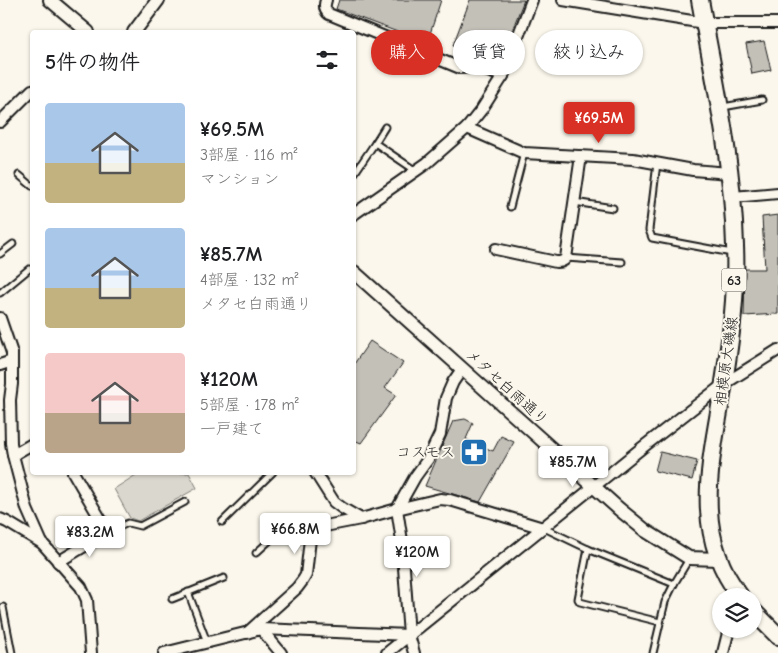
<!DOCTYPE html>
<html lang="ja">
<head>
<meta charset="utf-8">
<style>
	body { margin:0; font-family:"Comic Neue","Klee One",sans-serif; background:#f2f2f2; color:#202124; height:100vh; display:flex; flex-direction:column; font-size:19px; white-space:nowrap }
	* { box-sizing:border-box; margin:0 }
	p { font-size:16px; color:#757577 }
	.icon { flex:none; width:28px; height:28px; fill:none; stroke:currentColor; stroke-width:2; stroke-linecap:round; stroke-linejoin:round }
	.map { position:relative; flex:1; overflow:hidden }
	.drawer { position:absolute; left:30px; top:30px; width:326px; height:445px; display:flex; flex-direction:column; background:#fff; border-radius:5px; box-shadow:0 1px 4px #0004 }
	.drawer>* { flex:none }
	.guide { position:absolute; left:371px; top:30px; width:331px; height:45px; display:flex; gap:10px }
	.buttons { position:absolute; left:712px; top:588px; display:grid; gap:10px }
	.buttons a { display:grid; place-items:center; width:50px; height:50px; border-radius:50%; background:#fff; box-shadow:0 1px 4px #0004; font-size:25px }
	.price { position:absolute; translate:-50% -42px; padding:0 11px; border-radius:5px; background:#fff; color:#222; font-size:16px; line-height:32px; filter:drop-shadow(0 1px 2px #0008) }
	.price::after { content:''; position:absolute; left:50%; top:30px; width:15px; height:11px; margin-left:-8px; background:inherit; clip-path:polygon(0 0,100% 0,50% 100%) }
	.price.active { background:#d93025; color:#fff }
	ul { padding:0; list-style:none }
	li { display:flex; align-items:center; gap:15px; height:125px; padding:0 15px }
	li span { display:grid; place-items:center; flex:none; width:140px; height:100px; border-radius:5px; color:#555 }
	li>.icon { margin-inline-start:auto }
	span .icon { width:60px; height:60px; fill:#fffc; stroke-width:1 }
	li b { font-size:21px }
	h2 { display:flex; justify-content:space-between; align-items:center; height:60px; padding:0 15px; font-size:21px }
	.chip { padding:0 18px; border-radius:22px; background:#fff; box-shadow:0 1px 4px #0004; font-size:18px; line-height:45px }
	.chip.active { background:#d93025; color:#fff }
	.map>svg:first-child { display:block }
	.green { fill:#dad7ce; stroke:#7b7a75 }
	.building { fill:#c3c0b8; stroke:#1c1c1c }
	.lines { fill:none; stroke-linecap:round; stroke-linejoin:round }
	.service-casing { stroke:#1c1c1c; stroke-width:9 }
	.minor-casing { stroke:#1c1c1c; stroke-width:14 }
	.tertiary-casing { stroke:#1c1c1c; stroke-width:16 }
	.primary-casing { stroke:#1c1c1c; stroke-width:20 }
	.service { stroke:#fbf7ec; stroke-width:5 }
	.minor { stroke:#fbf7ec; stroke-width:10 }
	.tertiary { stroke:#fbf7ec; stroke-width:12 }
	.primary { stroke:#fbf7ec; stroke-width:16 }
	.labels { text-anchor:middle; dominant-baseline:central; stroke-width:4; stroke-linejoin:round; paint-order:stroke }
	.shield { fill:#fbf7ec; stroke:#5f5e5a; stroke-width:1 }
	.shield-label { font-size:14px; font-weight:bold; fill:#1c1c1c }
	.street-label { font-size:15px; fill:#1c1c1c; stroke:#fbf7ec }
	.poi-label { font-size:15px; fill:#1c1c1c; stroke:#fbf7ec; text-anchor:end }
</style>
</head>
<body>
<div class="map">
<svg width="778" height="653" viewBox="0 0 778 653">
	<rect width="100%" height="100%" fill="#fbf7ec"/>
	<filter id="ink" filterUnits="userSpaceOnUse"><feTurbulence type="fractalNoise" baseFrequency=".02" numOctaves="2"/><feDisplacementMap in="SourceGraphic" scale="10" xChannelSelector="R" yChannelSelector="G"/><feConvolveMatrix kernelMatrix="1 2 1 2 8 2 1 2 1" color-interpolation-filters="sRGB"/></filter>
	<g filter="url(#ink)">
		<polygon class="green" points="139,473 189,473 197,488 138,521 130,518 114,489"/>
		<g class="building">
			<polygon points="339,0 441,0 427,43 336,9"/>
			<polygon points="470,0 524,0 499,63 453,45"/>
			<polygon points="764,41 771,70 752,74 746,44"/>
			<polygon points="778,215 778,314 744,316 745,269 765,269 762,217"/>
			<polygon points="370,341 403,363 385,388 396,395 361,443 354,440 354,364"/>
			<polygon points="465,419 473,423 466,439 493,451 501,436 514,442 480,502 425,486 453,421"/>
			<polygon points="660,452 697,461 692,480 655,471"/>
		</g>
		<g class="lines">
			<g class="service-casing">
				<g id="service">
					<polyline points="723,107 762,100"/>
					<polyline points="375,143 385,127"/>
					<polyline points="657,163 649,230 652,238 732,253"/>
					<polyline points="354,174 375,143 416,171"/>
					<polyline points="19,175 32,186"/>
					<polyline points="574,202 613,208"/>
					<polyline points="510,207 524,153"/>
					<polyline points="0,254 13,244"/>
					<polyline points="566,258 622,262"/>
					<polyline points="0,293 29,269"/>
					<polyline points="222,522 273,472"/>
					<polyline points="544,528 588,549 674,584"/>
					<polyline points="108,532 128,523 140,526 185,502"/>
					<polyline points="588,549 578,599 580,602 660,622"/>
					<polyline points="256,553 292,520 297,521 312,533"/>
					<polyline points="188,592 207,642"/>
					<polyline points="172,599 224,578"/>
					<polyline points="3,607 12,653"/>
					<polyline points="653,653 665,602 674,584 689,559"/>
				</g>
			</g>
			<g class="minor-casing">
				<g id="minor">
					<path d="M326,0c-2,6 -2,10 3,14l131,54 16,-1 27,9"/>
					<polyline points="563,0 704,23 778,23"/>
					<polyline points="0,122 32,90"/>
					<polyline points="467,128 524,153 633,159 693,170 729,173"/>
					<polyline points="733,197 778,193"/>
					<polyline points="354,214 427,163 467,128 482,109 503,76 532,0"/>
					<path d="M496,249l60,13c4,0 7,0 10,-4l15,-102"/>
					<polyline points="0,318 12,353 12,384 10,400 11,443 13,455"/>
					<polyline points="0,365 12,361"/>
					<polyline points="32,444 13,455 27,509 42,543"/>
					<polyline points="315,472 334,502 342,508 361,519 397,509 415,477 428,459 440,434 446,398 453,382 462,369"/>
					<polyline points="0,519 7,522 42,543 81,587 87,600 91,653"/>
					<polyline points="58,562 108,532 73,472"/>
					<polyline points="261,629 409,635"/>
					<polyline points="247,633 297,588 303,580 306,575 310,539 312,533 325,526 361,519"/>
					<polyline points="164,653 261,629 281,653"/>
					<polyline points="387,653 643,447 724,384 778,350"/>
					<polyline points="414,653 409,635 402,541 397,509 440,499 450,500 543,528"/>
					<polyline points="723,653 729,629"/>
				</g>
			</g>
			<g class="tertiary-casing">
				<g id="tertiary">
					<polyline points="50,0 88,32"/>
					<polyline points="134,32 158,0"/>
					<polyline points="354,272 619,509 646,531 689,558 719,559"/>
				</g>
			</g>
			<g class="primary-casing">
				<g id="primary">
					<path d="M700,0c15,82 33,163 35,246 2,46 -4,91 -11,136 -11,74 -35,148 16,214"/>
					<polyline points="754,612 778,636"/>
				</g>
			</g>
			<use href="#service" class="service"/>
			<use href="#minor" class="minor"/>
			<use href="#tertiary" class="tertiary"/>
			<use href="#primary" class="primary"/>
		</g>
	</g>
	<defs>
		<g id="pharmacy-square" transform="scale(1.4375)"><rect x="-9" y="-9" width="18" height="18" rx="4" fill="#1f6fb2" stroke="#fbf7ec"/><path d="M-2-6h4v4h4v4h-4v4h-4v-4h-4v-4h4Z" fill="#fff"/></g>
	</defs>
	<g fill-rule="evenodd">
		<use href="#pharmacy-square" x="474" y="452"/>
	</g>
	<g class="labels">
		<rect class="shield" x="721.5" y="268.5" width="25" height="23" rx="4"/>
		<g class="shield-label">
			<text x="734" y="280">63</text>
		</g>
		<g class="street-label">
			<text transform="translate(726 361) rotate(-82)">相模原大磯線</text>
			<text transform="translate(507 387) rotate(42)">メタセ白雨通り</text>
		</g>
		<g class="poi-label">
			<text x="455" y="452">コスモス</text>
		</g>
	</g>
</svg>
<div class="buttons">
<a><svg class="icon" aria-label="layers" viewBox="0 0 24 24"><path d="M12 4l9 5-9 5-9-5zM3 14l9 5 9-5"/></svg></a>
</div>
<b class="price active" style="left:599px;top:144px">¥69.5M</b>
<b class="price" style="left:573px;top:488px">¥85.7M</b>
<b class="price" style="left:295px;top:555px">¥66.8M</b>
<b class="price" style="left:90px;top:558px">¥83.2M</b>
<b class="price" style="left:417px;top:578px">¥120M</b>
<div class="guide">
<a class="chip active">購入</a>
<a class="chip">賃貸</a>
<a class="chip">絞り込み</a>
</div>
<section class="drawer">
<h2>5件の物件<svg class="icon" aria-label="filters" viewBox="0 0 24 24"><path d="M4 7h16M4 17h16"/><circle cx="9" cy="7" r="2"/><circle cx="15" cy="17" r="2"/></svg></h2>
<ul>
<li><span style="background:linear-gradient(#a9c7e8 60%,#c2b280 0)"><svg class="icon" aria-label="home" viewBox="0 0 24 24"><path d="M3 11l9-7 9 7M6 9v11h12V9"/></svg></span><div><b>¥69.5M</b><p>3部屋 · 116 m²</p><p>マンション</p></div></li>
<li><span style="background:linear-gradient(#a9c7e8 60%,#c2b280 0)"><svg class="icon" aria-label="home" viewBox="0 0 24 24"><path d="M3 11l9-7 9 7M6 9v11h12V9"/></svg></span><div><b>¥85.7M</b><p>4部屋 · 132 m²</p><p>メタセ白雨通り</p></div></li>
<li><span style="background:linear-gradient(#f6c9c9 60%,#b9a48a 0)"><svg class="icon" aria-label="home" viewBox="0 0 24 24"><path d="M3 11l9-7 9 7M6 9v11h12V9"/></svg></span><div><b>¥120M</b><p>5部屋 · 178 m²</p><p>一戸建て</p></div></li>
</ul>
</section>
</div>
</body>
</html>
